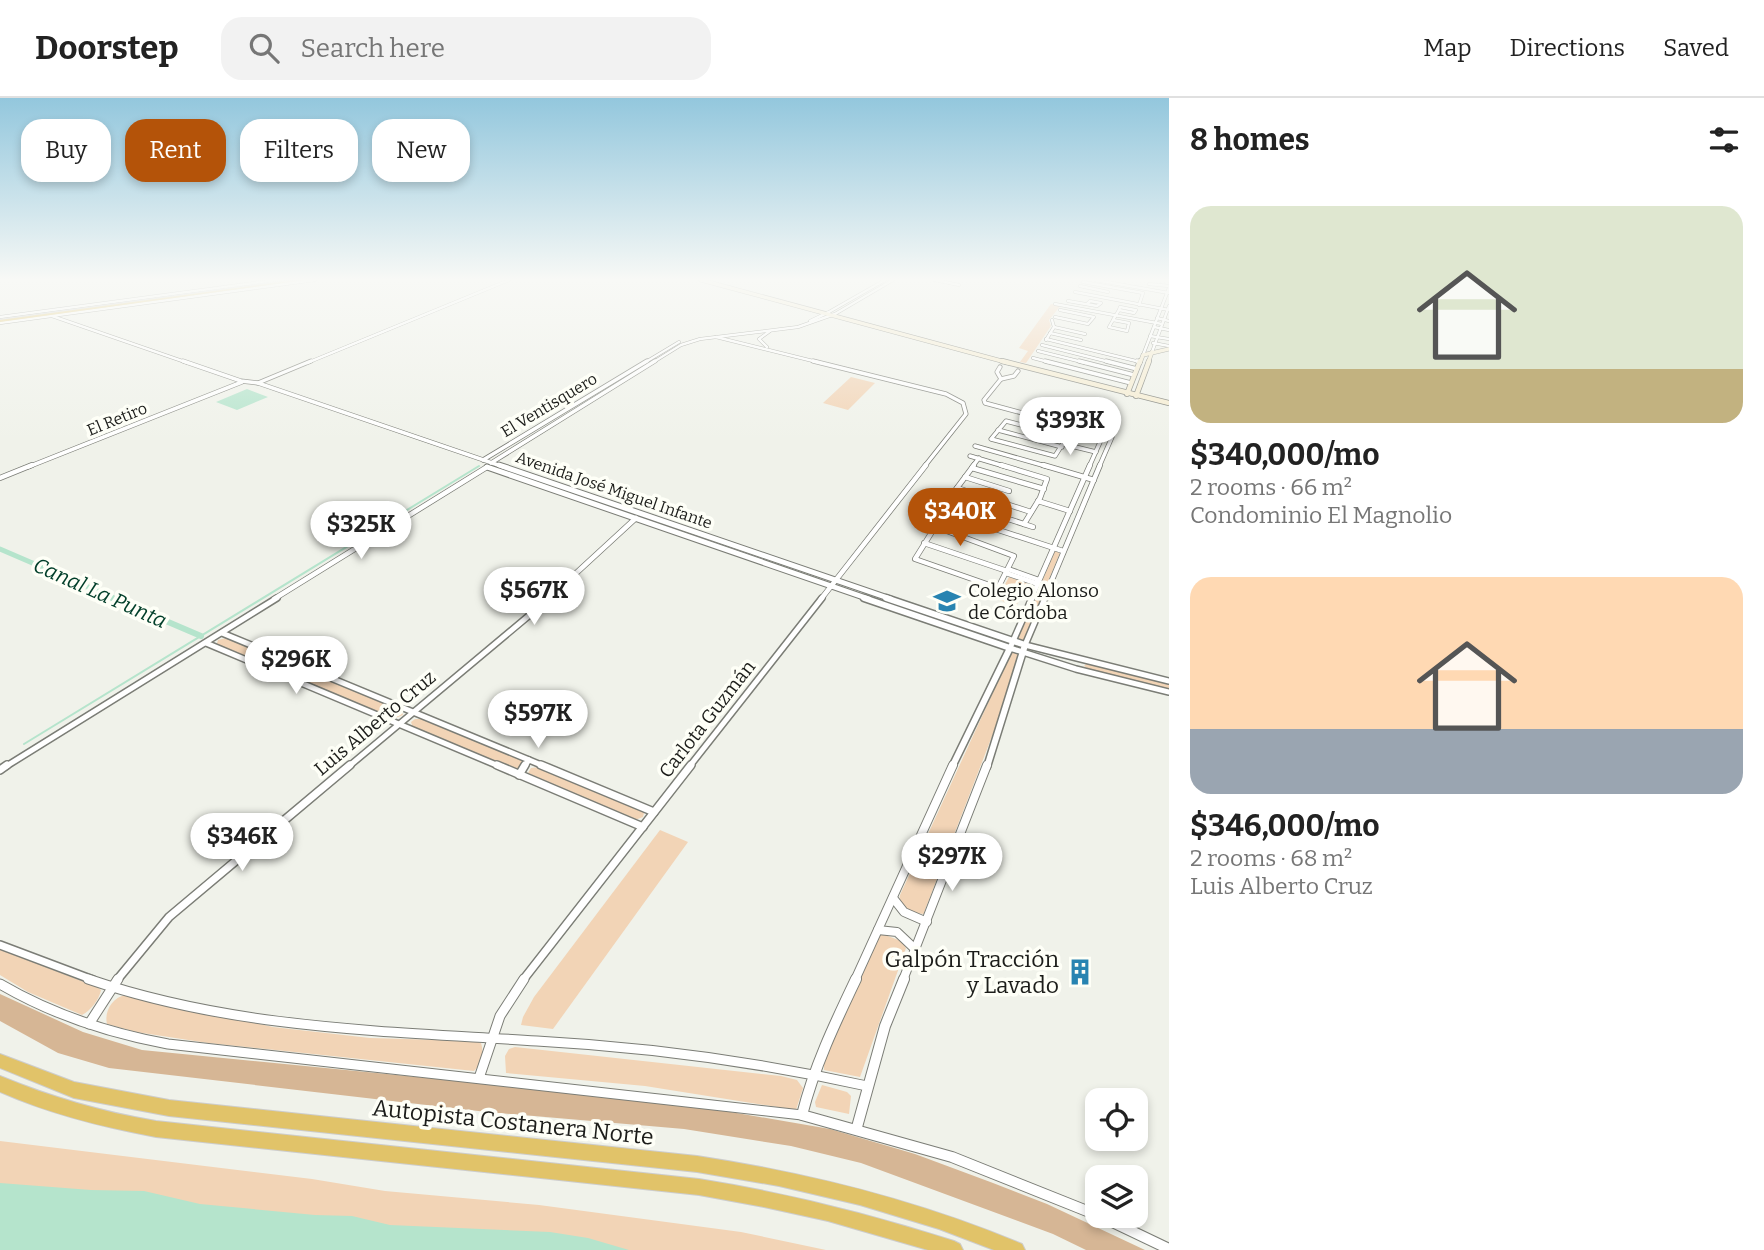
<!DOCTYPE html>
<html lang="en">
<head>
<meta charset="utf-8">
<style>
	body { margin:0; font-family:Bitter,serif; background:#f2f2f2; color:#222; height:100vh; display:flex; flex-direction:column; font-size:26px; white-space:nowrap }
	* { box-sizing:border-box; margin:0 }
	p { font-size:23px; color:#767676 }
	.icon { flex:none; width:38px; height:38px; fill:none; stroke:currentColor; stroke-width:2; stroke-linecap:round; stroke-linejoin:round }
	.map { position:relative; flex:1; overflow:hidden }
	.side { display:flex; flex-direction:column; background:#fff; width:595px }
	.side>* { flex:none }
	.guide { position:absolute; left:21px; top:21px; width:665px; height:63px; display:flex; gap:14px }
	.controls { position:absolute; left:1085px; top:990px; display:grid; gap:14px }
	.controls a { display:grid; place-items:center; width:63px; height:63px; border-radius:14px; background:#fff; box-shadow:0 4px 10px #0003; font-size:35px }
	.price { position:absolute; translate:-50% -60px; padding:0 16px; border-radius:24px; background:#fff; color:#222; font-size:23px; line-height:46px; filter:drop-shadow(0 2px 4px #0008) }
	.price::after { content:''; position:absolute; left:50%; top:42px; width:21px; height:16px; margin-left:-10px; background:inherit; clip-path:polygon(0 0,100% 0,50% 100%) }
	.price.selected { background:#b45309; color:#fff }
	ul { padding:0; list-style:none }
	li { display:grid; align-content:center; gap:14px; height:371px; padding:0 21px }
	li span { display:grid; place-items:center; height:217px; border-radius:21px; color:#555 }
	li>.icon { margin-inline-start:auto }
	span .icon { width:126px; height:126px; fill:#fffc; stroke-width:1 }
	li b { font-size:30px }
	h2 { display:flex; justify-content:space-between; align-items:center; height:84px; padding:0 21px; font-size:30px }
	.pill { padding:0 24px; border-radius:21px; background:#fff; box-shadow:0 4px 10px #0003; font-size:24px; line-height:63px }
	.pill.selected { background:#b45309; color:#fff }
	header { display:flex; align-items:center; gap:42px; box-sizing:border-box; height:98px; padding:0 35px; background:#fff; border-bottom:2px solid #e0e0e0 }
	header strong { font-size:33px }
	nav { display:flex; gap:38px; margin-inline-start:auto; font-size:24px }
	.search { width:490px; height:63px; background:#f2f2f2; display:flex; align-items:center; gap:18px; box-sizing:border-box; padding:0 24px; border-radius:21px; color:#767676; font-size:26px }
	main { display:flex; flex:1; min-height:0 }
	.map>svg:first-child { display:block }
	.green { fill:#f2d4b6 }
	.forest { fill:#d6b695 }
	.water { fill:#b5e4cc }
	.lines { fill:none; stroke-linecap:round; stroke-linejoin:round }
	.stream { stroke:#b5e4cc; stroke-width:2 }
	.canal-far1 { stroke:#b5e4cc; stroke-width:5 }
	.canal { stroke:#b5e4cc; stroke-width:6 }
	.minor-far5-casing { stroke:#7b7d76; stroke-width:3.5 }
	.minor-far4-casing { stroke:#7b7d76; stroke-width:5 }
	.minor-far3-casing { stroke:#7b7d76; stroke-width:6 }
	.minor-far2-casing { stroke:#7b7d76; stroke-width:8 }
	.minor-far1-casing { stroke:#7b7d76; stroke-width:10 }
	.minor-casing { stroke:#7b7d76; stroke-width:11 }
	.tertiary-far5-casing { stroke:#7b7d76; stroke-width:3.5 }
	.tertiary-far4-casing { stroke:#7b7d76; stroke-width:5 }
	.tertiary-far3-casing { stroke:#7b7d76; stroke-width:7 }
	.tertiary-far2-casing { stroke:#7b7d76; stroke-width:9 }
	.tertiary-far1-casing { stroke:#7b7d76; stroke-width:10 }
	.tertiary-casing { stroke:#7b7d76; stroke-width:12 }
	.secondary-far1-casing { stroke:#7b7d76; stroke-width:4.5 }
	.secondary-casing { stroke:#7b7d76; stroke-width:6 }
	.motorway-casing { stroke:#cdcdcd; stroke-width:2 }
	.minor-far5 { stroke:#fff; stroke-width:2.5 }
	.minor-far4 { stroke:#fff; stroke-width:3.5 }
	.minor-far3 { stroke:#fff; stroke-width:4.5 }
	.minor-far2 { stroke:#fff; stroke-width:5 }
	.minor-far1 { stroke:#fff; stroke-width:7 }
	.minor { stroke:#fff; stroke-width:9 }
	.tertiary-far5 { stroke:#fff; stroke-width:2.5 }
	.tertiary-far4 { stroke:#fff; stroke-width:3.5 }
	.tertiary-far3 { stroke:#fff; stroke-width:5 }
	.tertiary-far2 { stroke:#fff; stroke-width:6 }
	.tertiary-far1 { stroke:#fff; stroke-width:8 }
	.tertiary { stroke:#fff; stroke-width:10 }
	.secondary-far1 { stroke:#f6edd2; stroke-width:3.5 }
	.secondary { stroke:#f6edd2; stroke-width:4.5 }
	.motorway { fill:#e1c369; fill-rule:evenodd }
	.labels { text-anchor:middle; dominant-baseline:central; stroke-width:7; stroke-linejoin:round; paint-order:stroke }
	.far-street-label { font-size:16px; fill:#1c1d1a; stroke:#fefff7 }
	.poi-label { font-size:19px; fill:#1c1d1a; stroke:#fefff7; text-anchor:start }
	.street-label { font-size:19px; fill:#1c1d1a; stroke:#fefff7 }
	.water-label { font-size:21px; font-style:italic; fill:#003e29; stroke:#fefff7 }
	.near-poi-label { font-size:23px; fill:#1c1d1a; stroke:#fefff7; text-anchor:end }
	.near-street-label { font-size:23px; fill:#1c1d1a; stroke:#fefff7 }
</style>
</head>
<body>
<header>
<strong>Doorstep</strong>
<div class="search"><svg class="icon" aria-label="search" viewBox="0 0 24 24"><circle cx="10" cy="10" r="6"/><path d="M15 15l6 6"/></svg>Search here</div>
<nav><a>Map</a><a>Directions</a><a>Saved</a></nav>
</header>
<main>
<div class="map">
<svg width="1169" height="1152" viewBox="0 0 1169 1152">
	<rect width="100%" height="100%" fill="#f0f2ea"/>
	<g class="green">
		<polygon points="1051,206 1061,207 1049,222 1051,228 1026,265 1020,264 1028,253 1019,250"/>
		<polygon points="851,279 875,285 848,312 823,305"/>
		<polygon points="1055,453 1060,455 1023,543 1017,542"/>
		<polygon points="1009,479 1028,486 1016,508 997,501"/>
		<polygon points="226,540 304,572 305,577 296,580 216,548 218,542"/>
		<path d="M1012,553l6,3 -12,46 -81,210 -1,4c-12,0 -26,-5 -24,-19z"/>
		<polygon points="1087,565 1169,585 1169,591 1091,572 1084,568"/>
		<polygon points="312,579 319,579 401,612 403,617 393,621 309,585"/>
		<polygon points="415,621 421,621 521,662 523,665 521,670 515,672 413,630 411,624"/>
		<polygon points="538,669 640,711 644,715 643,719 635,722 528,675 531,670"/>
		<polygon points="660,732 688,744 553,931 521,927 523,919 534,899"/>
		<polygon points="880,835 901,843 906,850 860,979 824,972 824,964"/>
		<path d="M0,851l97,38 4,3c-2,10 -10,20 -19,25l-54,-23 -28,-17z"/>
		<path d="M126,897l147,32 97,11 106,3 5,2c3,9 1,21 -7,28l-266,-28 -72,-11 -29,-8c-3,-12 5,-27 19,-29z"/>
		<polygon points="515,949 781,978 797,982 803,990 796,1012 645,988 506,975 505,958 509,951"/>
		<polygon points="822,987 847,994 851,998 849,1016 816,1009 815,1004"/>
		<polygon points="0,1043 312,1081 385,1093 539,1107 741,1134 826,1152 0,1152"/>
	</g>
	<polygon class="forest" points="0,896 83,934 142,952 489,986 725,1013 830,1031 915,1056 993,1085 1047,1106 1145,1152 1086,1152 1053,1136 861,1065 791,1048 684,1031 487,1014 109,970 58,955 0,923"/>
	<g class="water">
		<polygon points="247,291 268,299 237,312 216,304"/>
		<polygon points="0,1085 91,1092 144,1093 200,1106 315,1117 352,1118 390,1127 550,1134 588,1140 629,1152 0,1152"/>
	</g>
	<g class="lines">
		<polyline class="stream" points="24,646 479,368"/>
		<polyline class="canal-far1" points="0,451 116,501"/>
		<polyline class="canal" points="112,500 201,538"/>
		<g class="minor-far5-casing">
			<g id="minor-far5">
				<polyline points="935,182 959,187"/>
				<polyline points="1095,182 1169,195"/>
				<polyline points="1083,184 1143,195 1139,207"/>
				<polyline points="1149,186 1169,188"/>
				<polyline points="1080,188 1108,194"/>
				<polyline points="1075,194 1169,212"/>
				<polyline points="1068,203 1097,208 1101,205 1090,203 1087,206"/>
				<polyline points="1055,206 1162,226"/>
				<polygon points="1120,209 1135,212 1136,212 1134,215 1119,212"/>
				<polyline points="829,214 885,182"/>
				<polyline points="835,216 893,182"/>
				<polyline points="1055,219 1088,226 1094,219 1060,212"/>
				<polyline points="1157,220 1169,223"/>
				<polygon points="1113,222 1129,225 1127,233 1109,229"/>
				<polyline points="1113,222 1119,212"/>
				<polyline points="1054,229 1085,236"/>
				<polyline points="1154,229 1169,232"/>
				<polyline points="1050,235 1081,242"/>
				<polyline points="1150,238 1169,241"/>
				<polyline points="716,239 821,265"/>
				<polyline points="1046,241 1140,264"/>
				<polyline points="1046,242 1054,229 1052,222"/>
				<polyline points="1042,247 1113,265"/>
				<polyline points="767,249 759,241 770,233"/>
				<polyline points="1038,253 1086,265"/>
				<polyline points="1033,260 1052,265"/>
				<polyline points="307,265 509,182"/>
			</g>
		</g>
		<g class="minor-far4-casing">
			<g id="minor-far4">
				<polyline points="813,263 946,296 963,305 966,316 924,369"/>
				<polyline points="1045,263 1131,285"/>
				<polyline points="1079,263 1134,277"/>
				<polyline points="1106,263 1137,271"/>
				<polyline points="1137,263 1140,264"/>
				<polyline points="1000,269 997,274 1001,281"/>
				<polyline points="1001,281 984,302 985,305 1112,339 1099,369"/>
				<polyline points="1001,281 1014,278 1018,273"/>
				<polyline points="258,285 311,263"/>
				<polygon points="1006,323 1067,339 1055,358 991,341"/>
				<polyline points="998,332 1062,349"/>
				<polyline points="1063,346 1096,354"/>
				<polyline points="975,348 1049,369"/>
				<polyline points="970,358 1007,369"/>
				<polyline points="28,369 242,284"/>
				<polyline points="972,369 979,360"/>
				<polyline points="1089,369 1109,324 1115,318"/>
			</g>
		</g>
		<g class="minor-far3-casing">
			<g id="minor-far3">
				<polyline points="1001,367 1047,381 1040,400 1024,426"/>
				<polyline points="1043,367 1094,382"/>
				<polyline points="972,370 1044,391"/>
				<polyline points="965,379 1009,393"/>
				<polyline points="0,380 32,367"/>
				<polyline points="957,390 1031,414"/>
				<polyline points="937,398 1033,429"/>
				<polyline points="948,402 974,367"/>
				<polyline points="1038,403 1070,413"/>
				<polyline points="928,409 1063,453"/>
				<polyline points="920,423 1014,458 998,490 915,461 935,429"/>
				<polyline points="924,445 1007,473"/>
				<polyline points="1008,471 1039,482"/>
				<polyline points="1006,475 1038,486"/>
				<polyline points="274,501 487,369"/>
				<polyline points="548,501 636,420"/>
				<polyline points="821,501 926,367"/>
				<polyline points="1031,501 1090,367"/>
				<polyline points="1044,501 1100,367"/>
			</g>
		</g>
		<g class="minor-far2-casing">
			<g id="minor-far2">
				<polyline points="1032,500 1010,550 1076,571 1169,594"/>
				<polyline points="1045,500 1025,547 1169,583"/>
				<polyline points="222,535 546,669"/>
				<polyline points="206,545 501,669"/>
				<polyline points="5,669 277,500"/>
				<polyline points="348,669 550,500"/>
				<polyline points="524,669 529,662"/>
				<polyline points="689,669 822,500"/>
			</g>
		</g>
		<g class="minor-far1-casing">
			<g id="minor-far1">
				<polyline points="497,667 643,729"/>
				<polyline points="541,667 654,714"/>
				<polyline points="0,672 7,667"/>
				<polyline points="519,677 525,667"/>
				<polyline points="0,847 93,882"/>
				<polyline points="117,882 169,819 350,667"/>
				<polyline points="523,882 691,667"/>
			</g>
		</g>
		<g class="minor-casing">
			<g id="minor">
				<path d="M88,881c146,50 296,52 449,62 111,6 221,21 330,45"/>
				<path d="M0,886c53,31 108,49 168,60l634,71"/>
				<polyline points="89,926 118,881"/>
				<polyline points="479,980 500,918 524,881"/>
			</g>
		</g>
		<g class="tertiary-far5-casing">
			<g id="tertiary-far5">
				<polyline points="52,218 188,265"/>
				<polyline points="0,219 276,182"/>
				<polyline points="810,223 829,214"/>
				<polyline points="0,225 315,182"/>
				<polyline points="1153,245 1169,248"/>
				<polyline points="1152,254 1169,208"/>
				<polyline points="1143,257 1169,190"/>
				<polyline points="644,265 679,244"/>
				<polyline points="652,265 681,247 700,241 798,229 835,216"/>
			</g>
		</g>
		<g class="tertiary-far4-casing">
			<g id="tertiary-far4">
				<polyline points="183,263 241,283 258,285 504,369"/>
				<polyline points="483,362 647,263"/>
				<polyline points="491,365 655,263"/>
			</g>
		</g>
		<g class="tertiary-far3-casing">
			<g id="tertiary-far3">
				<polyline points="499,367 891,501"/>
				<polyline points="487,369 869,501"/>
			</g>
		</g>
		<g class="tertiary-far2-casing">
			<g id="tertiary-far2">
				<polyline points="864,500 1010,550 952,669"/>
				<polyline points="886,500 1025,547 987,669"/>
			</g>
		</g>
		<g class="tertiary-far1-casing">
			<g id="tertiary-far1">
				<polyline points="893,800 904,814 927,824"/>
				<polyline points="878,832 897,834 915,851"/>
				<polyline points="855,882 953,667"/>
				<polyline points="903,882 987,667"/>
			</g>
		</g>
		<g class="tertiary-casing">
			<g id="tertiary">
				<path d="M856,881c-21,44 -42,88 -54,136l150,42 145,58"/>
				<polyline points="857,1029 885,928 904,881"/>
				<polyline points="1100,1118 1169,1151"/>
			</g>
		</g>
		<g class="secondary-far1-casing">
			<g id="secondary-far1">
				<polyline points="701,182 1009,265"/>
				<polyline points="1140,265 1143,257 1169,251"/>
				<polyline points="1148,265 1152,254"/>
			</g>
		</g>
		<g class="secondary-casing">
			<g id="secondary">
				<polyline points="1002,263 1169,305"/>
				<polyline points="1127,296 1140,263"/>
				<polyline points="1136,298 1149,263"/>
			</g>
		</g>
		<g class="motorway-casing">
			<g id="motorway">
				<polygon points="294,182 305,182 0,224 0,222"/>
				<path d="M0,956l74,28 95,18 528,56c112,17 220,44 325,88l3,6h-31l-55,-21 -79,-24 -81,-19 -82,-14 -528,-56 -95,-18 -74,-30z"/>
				<path d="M0,978c51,21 102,36 156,45l543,58c87,14 171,35 255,62l6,3 3,6h-35l-100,-29 -64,-14 -65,-12 -543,-58c-54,-10 -106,-23 -156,-45z"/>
			</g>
		</g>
		<use href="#minor-far5" class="minor-far5"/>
		<use href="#minor-far4" class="minor-far4"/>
		<use href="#minor-far3" class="minor-far3"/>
		<use href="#minor-far2" class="minor-far2"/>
		<use href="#minor-far1" class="minor-far1"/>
		<use href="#minor" class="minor"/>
		<use href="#tertiary-far5" class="tertiary-far5"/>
		<use href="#tertiary-far4" class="tertiary-far4"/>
		<use href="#tertiary-far3" class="tertiary-far3"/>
		<use href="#tertiary-far2" class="tertiary-far2"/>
		<use href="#tertiary-far1" class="tertiary-far1"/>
		<use href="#tertiary" class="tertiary"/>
		<use href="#secondary-far1" class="secondary-far1"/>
		<use href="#secondary" class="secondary"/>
		<use href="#motorway" class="motorway"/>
	</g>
	<linearGradient id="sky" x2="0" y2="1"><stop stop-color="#93c7dd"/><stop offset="0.53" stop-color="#f8f9f6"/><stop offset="1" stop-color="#f8f9f6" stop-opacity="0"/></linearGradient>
	<rect width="1169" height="343" fill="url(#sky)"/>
	<defs>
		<g id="school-bare" transform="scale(2.1)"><path d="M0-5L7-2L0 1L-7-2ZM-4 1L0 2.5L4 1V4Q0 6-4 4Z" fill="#2884b1" stroke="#fefff7" stroke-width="2.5" paint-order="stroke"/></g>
		<g id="building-bare" transform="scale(2.1)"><path d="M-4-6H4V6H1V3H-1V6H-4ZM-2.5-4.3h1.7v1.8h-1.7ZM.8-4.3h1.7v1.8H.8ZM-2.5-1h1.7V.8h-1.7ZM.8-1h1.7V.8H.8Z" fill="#2884b1" stroke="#fefff7" stroke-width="2.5" paint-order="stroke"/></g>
	</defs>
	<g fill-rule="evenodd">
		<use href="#school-bare" x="947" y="503"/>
		<use href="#building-bare" x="1080" y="874"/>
	</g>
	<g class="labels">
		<g class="far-street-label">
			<text transform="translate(549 307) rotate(-31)">El Ventisquero</text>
			<text transform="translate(117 321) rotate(-22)">El Retiro</text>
			<text transform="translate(614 392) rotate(19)">Avenida José Miguel Infante</text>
		</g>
		<g class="poi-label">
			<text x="968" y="492">Colegio Alonso<tspan x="968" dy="22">de Córdoba</tspan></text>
		</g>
		<g class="street-label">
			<text transform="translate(707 621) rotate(-52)">Carlota Guzmán</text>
			<text transform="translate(375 625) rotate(-40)">Luis Alberto Cruz</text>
		</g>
		<g class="water-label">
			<text transform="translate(100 495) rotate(24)">Canal La Punta</text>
		</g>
		<g class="near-poi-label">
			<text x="1059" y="861">Galpón Tracción<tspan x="1059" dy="26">y Lavado</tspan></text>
		</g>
		<g class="near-street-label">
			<text transform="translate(513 1024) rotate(6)">Autopista Costanera Norte</text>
		</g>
	</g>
</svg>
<div class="controls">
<a><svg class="icon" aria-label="locate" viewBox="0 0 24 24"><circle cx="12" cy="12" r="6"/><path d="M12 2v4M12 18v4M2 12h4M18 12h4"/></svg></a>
<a><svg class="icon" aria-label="layers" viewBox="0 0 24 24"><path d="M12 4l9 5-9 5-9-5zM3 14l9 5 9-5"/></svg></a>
</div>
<b class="price" style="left:1070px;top:359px">$393K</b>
<b class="price selected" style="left:960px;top:450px">$340K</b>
<b class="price" style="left:361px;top:463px">$325K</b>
<b class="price" style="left:534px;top:529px">$567K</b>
<b class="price" style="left:296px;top:598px">$296K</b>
<b class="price" style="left:538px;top:652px">$597K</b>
<b class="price" style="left:242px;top:775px">$346K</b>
<b class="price" style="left:952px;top:795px">$297K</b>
<div class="guide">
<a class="pill">Buy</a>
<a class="pill selected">Rent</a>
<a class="pill">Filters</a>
<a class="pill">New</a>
</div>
</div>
<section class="side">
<h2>8 homes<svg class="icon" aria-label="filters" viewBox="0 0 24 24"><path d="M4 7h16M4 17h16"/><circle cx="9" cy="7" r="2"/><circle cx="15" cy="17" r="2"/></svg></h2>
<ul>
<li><span style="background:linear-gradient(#dfe7d0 75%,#c2b280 0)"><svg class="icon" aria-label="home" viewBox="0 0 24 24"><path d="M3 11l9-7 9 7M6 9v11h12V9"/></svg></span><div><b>$340,000/mo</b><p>2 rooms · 66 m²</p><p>Condominio El Magnolio</p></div></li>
<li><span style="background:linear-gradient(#ffd9b3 70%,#9aa5b1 0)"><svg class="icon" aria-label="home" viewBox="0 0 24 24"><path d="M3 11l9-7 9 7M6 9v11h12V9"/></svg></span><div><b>$346,000/mo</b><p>2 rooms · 68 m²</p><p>Luis Alberto Cruz</p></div></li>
</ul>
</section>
</main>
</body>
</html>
